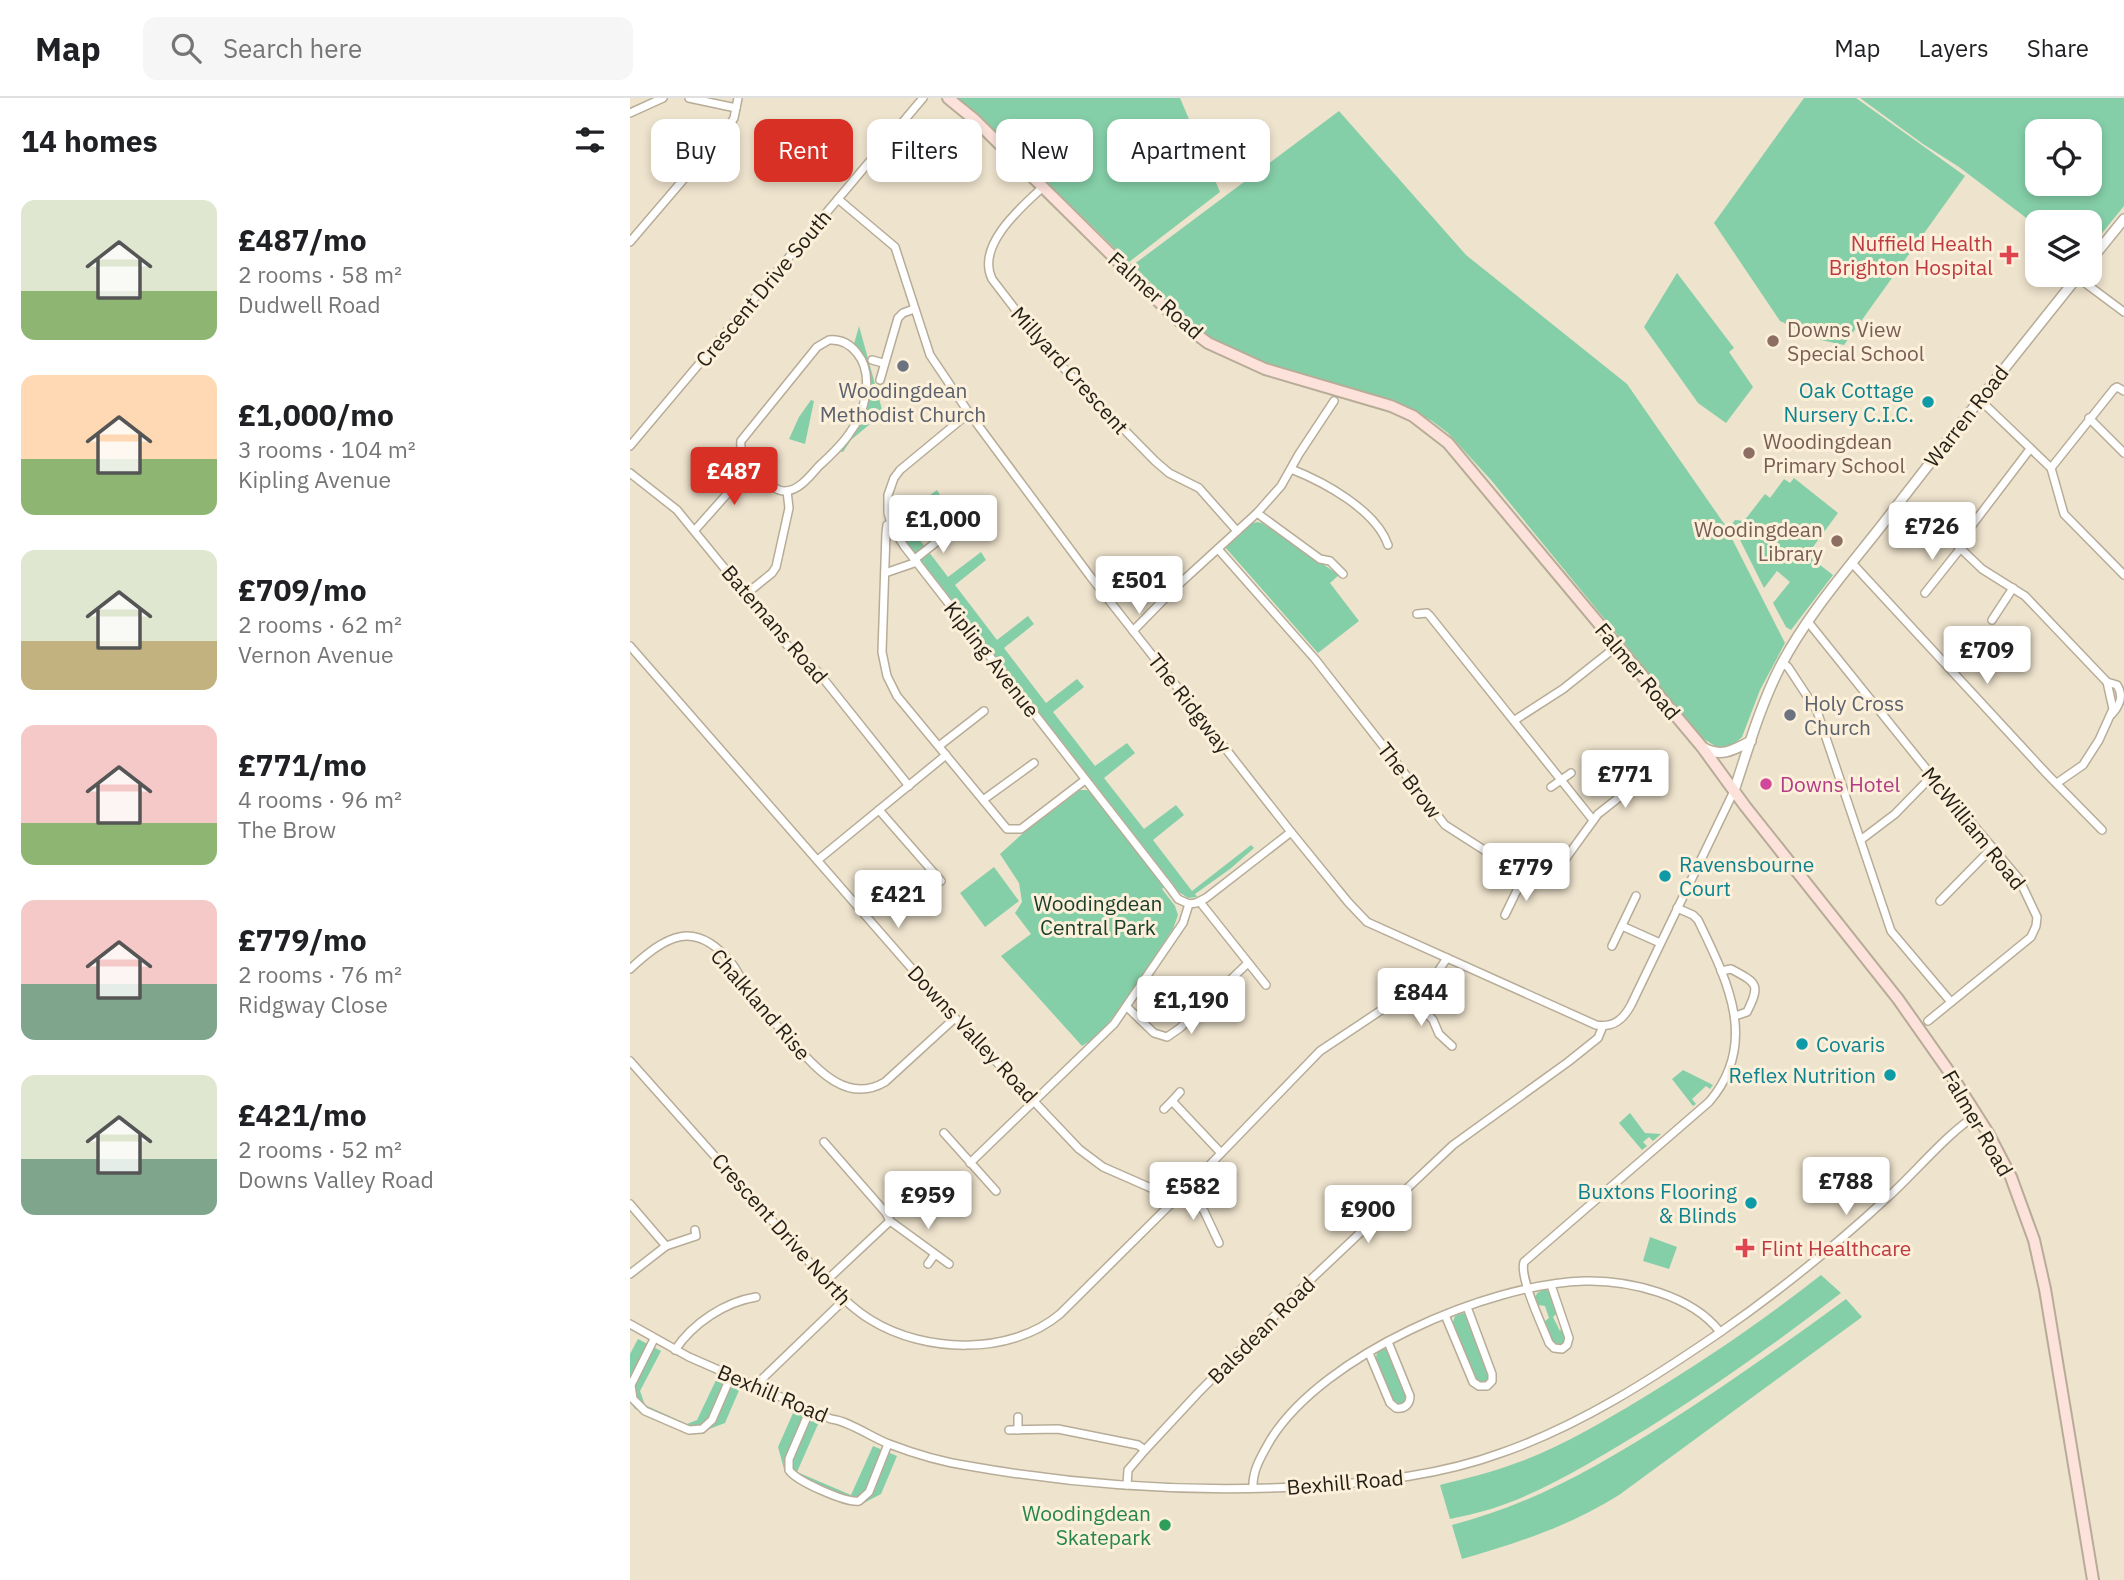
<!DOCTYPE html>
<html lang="en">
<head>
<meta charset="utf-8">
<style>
	body { margin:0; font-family:"IBM Plex Sans",sans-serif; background:#f6f6f6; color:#202124; height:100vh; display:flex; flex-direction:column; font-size:26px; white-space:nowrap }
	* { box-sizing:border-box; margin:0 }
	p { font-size:23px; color:#757577 }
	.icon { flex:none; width:38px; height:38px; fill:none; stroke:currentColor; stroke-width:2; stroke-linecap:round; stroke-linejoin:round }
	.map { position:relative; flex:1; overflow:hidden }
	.panel { display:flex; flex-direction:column; background:#fff; width:630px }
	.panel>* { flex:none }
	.banner { position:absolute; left:21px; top:21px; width:665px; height:63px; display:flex; gap:14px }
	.buttons { position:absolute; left:1395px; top:21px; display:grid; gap:14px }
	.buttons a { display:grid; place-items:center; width:77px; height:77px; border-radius:14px; background:#fff; box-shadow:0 4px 10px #0003; font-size:35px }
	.price { position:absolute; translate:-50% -60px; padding:0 16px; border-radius:7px; background:#fff; color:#222; font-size:23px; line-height:46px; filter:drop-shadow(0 2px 4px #0008) }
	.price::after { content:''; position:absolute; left:50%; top:42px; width:21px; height:16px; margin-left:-10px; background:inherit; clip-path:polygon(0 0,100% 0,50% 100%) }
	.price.selected { background:#d93025; color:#fff }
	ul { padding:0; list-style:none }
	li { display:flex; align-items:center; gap:21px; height:175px; padding:0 21px }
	li span { display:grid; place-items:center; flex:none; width:196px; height:140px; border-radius:14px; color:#555 }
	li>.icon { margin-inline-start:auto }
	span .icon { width:84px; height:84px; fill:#fffc; stroke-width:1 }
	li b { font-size:30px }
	h2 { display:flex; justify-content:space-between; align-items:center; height:84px; padding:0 21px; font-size:30px }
	.tag { padding:0 24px; border-radius:14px; background:#fff; box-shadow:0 4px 10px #0003; font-size:24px; line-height:63px }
	.tag.selected { background:#d93025; color:#fff }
	header { display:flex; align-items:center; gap:42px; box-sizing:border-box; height:98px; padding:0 35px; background:#fff; border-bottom:2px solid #e0e0e0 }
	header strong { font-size:33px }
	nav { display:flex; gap:38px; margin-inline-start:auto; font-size:24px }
	.search { width:490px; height:63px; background:#f6f6f6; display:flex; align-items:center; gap:18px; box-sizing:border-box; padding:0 24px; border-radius:14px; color:#757577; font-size:26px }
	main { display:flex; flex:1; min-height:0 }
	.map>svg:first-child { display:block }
	.green { fill:#85cfa8; fill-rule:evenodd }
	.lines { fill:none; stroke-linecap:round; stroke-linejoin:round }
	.minor-casing { stroke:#b7ac97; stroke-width:10 }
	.tertiary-casing { stroke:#b7ac97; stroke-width:12 }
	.secondary-casing { stroke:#b7ac97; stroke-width:14 }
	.minor { stroke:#fff; stroke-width:7 }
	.tertiary { stroke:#fff; stroke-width:9 }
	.secondary { stroke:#fce2db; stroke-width:10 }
	.health-dot { fill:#e0444e; stroke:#fcf0da; stroke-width:2.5 }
	.education-dot { fill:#8d6e63; stroke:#fcf0da; stroke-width:2.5 }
	.worship-dot { fill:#6b7280; stroke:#fcf0da; stroke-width:2.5 }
	.culture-dot { fill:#0f9aa8; stroke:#fcf0da; stroke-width:2.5 }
	.hotel-dot { fill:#d1479c; stroke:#fcf0da; stroke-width:2.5 }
	.leisure-dot { fill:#2e9e5b; stroke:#fcf0da; stroke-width:2.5 }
	.labels { text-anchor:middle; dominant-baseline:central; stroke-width:6; stroke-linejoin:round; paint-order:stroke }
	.health-label { font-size:21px; fill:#be3a42; stroke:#fcf0da; text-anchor:end }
	.street-label { font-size:21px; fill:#231f17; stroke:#fcf0da }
	.education-label { font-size:21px; fill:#785e54; stroke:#fcf0da; text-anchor:start }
	.worship-label { font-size:21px; fill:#5b616d; stroke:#fcf0da }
	.culture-label { font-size:21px; fill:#0d838f; stroke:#fcf0da; text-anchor:end }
	.hotel-label { font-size:21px; fill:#b23c85; stroke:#fcf0da; text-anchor:start }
	.park-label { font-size:21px; fill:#193d2b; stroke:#fcf0da }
	.leisure-label { font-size:21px; fill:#27864d; stroke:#fcf0da; text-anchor:end }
</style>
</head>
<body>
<header>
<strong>Map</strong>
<div class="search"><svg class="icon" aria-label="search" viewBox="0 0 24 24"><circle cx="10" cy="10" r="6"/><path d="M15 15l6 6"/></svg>Search here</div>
<nav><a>Map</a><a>Layers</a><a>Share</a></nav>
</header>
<main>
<section class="panel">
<h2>14 homes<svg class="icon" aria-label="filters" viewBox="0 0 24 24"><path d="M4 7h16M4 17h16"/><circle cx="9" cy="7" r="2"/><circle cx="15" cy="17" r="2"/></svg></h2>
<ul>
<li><span style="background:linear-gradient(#dfe7d0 65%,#8fb573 0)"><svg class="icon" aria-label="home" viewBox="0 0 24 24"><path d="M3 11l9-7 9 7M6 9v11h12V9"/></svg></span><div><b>£487/mo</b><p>2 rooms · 58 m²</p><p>Dudwell Road</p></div></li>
<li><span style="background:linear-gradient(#ffd9b3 60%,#8fb573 0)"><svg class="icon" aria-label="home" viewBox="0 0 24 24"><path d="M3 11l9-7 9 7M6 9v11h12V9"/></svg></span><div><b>£1,000/mo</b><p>3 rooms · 104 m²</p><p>Kipling Avenue</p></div></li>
<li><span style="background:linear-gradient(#dfe7d0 65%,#c2b280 0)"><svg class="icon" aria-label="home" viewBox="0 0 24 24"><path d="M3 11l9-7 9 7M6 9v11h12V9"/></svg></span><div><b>£709/mo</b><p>2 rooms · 62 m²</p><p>Vernon Avenue</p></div></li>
<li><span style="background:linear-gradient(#f6c9c9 70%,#8fb573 0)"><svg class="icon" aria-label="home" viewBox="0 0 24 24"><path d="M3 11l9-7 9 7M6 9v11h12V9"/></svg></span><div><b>£771/mo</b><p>4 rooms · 96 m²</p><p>The Brow</p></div></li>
<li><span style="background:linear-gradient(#f6c9c9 60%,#7fa58c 0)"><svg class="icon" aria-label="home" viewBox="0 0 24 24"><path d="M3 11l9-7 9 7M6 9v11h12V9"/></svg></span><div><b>£779/mo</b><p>2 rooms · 76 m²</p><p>Ridgway Close</p></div></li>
<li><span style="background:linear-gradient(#dfe7d0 60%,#7fa58c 0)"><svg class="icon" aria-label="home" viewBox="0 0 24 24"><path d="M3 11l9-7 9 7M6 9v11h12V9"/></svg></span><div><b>£421/mo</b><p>2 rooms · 52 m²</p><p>Downs Valley Road</p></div></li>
</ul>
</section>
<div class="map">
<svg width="1494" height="1482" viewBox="0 0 1494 1482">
	<rect width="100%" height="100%" fill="#eee3cd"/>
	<g class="green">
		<polygon points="326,0 550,0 590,94 499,164 362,31"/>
		<polygon points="1174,0 1226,0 1335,78 1214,247 1191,242 1150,223 1084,125"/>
		<path d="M1230,0h264v108l-34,42v-26h-53v4l-78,-59 -36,-23zM1460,33v53h-53v-53z"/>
		<polygon points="709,13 836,157 997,286 1095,427 1155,545 1130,592 1112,639 1104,646 1092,649 1085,648 1071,639 861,382 818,335 802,323 769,305 653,272 593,248 570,234 503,167"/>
		<polygon points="1047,175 1104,250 1099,254 1123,289 1096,325 1068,305 1014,229"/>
		<path d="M229,228l24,87 -32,27 -8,12 -5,-1c30,-29 46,-73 16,-107z"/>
		<polygon points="181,302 184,303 175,346 159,341 169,319"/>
		<polygon points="1164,380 1208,415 1177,457 1203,477 1161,532 1156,529 1143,505 1160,484 1147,473 1134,490 1102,426 1105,422 1114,423 1135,396 1140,400 1154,381 1160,385"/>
		<polygon points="307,392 310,397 276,424 318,479 351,454 356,462 325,487 367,542 398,518 404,526 374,550 416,605 447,581 454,589 423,614 465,668 497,645 505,655 474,680 514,731 546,707 554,717 523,742 562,793 621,747 624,750 600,771 565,796 567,799 558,800 549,794 269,434 264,423"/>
		<polygon points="627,424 632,425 709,477 700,485 729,523 688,555 595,449 620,426"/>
		<path d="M450,692h7l5,4 72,93 -2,2 13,17 3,9 -5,14c-21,30 -61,102 -91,117l-81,-90 30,-22 -16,-21 7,-11 -3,-19 -19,-29 30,-27z"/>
		<polygon points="364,769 389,803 355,829 330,795"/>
		<polygon points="1053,972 1083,987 1080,991 1076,988 1062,1001 1066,1006 1063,1008 1042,981"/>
		<polygon points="1000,1015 1015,1035 1031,1036 1023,1043 1019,1039 1013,1044 1017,1048 1012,1052 989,1025"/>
		<polygon points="1020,1139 1047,1149 1039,1171 1013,1163"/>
		<path d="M1191,1177l20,18c-62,48 -126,93 -193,135 -50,30 -101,63 -157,81 -13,4 -28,7 -41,10l-10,-34c28,-7 56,-14 82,-24 42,-16 81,-39 119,-62 63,-38 123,-79 180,-124z"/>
		<path d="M915,1191l5,3 8,20 -5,5 7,14 3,-5 4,9 -4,10c-13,2 -15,-13 -19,-23l5,-4 -4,-12 -7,-1 -3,-7 2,-5z"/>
		<path d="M1216,1201l16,18 -243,178c-49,31 -102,48 -157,64l-10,-34c78,-20 143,-57 210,-99 63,-40 124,-83 184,-127z"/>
		<polygon points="833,1215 838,1219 860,1281 855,1286 846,1283 823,1224 825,1218"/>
		<polygon points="8,1241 31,1253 10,1293 15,1307 57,1326 67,1322 87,1280 110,1290 95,1325 69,1335 59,1336 5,1311 0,1304 0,1256"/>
		<polygon points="752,1251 757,1251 777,1297 773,1306 767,1307 762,1304 746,1260 747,1254"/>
		<polygon points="164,1313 189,1324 167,1374 221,1397 243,1348 267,1358 251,1396 232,1406 218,1406 160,1380 154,1371 148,1349"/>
	</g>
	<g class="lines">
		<g class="minor-casing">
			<g id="minor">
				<polyline points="59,0 106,10"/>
				<polyline points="0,15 33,0"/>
				<path d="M413,89c-23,21 -67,59 -51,92l55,72 108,110 14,12 30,15 38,43"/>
				<path d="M208,101l57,48 35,108 39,58 121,163 201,256 57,70 19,20 229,103c17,3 27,-5 35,-20l103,-214"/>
				<polyline points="0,144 100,27 104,20 108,0"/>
				<polyline points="1447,179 1494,214"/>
				<path d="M199,242c12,-1 21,4 28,13 18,22 8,60 -8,81 -8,12 -19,22 -30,32 -8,9 -20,25 -34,25 -11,0 -19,-11 -26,-18 -9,-9 -20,-19 -18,-32l76,-94z"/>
				<polyline points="242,262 253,265"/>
				<polyline points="250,282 268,220 273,215 284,211"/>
				<polyline points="1349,301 1421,370 1434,416 1494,477"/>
				<polyline points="339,315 270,372 264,380 258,397 258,415 262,429 274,448 540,790 548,801 559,806"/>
				<polyline points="1459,320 1494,355"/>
				<polyline points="0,348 293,0"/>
				<polyline points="1400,351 1327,447 1352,471 1395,498 1477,584 1483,611 1469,642 1453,667 1427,685"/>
				<polyline points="1421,370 1484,291 1487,289 1494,293"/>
				<path d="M661,371c33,13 85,41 97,76"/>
				<polyline points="0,375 47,412 157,547 188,574 279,688"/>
				<polyline points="627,415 690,461 700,463 713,476"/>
				<polyline points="261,426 257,427 256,435 252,554 257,578 267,598 377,731 391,731 455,682"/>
				<polyline points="65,432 122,368"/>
				<polyline points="588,451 685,561 815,727 854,752 892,782 905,785 919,779 931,767 968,716 1010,683"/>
				<polyline points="285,461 324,430"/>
				<polyline points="1222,465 1417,676 1472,732"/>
				<polyline points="255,475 287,464"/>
				<polyline points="1295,495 1330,451"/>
				<polyline points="116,496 142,475 146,469 159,410 157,393"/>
				<polyline points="787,516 797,515 800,518 963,722"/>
				<polyline points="1362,522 1383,490"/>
				<polyline points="1179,525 1302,678 1389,781 1407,819 1406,828 1401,839 1298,923"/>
				<polyline points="503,533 547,488 627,415 651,388 669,356 704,303"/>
				<polyline points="0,548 325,920 449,1051 473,1069 546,1101"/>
				<polyline points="1152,565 1158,569 1187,613 1261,833 1321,904"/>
				<path d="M1477,584l10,3c7,11 3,20 -5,29"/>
				<polyline points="885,622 933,591 987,548"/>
				<polyline points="309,648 354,613"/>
				<polyline points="921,689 941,675"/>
				<polyline points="353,702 404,665"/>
				<polyline points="249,712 311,783"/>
				<polyline points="1232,741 1265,716 1302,678"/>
				<polyline points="189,761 316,657"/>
				<polyline points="1310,803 1362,750"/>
				<polyline points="570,804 636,887"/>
				<polyline points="559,806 566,805 576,800 661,734"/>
				<polyline points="875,817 892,782"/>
				<polyline points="992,828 1030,845"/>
				<polyline points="982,848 1006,798"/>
				<path d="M0,871c36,-33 65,-52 103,-4 7,10 12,22 19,32 11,14 24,27 36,40 25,27 56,69 97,45l70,-64"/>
				<path d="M1091,873l10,-2c26,14 30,15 16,43l-12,4"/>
				<polyline points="777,895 803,922 809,936 822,948"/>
				<polyline points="497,909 524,935 537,939 550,930 618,865"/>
				<path d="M0,963l196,220c14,15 28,29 45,39 53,33 139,36 189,-6l140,-139 120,-124 117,-78 10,-15"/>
				<polyline points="542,1003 550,994"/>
				<polyline points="534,1011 542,1003 591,1055"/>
				<polyline points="314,1035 366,1093"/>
				<polyline points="194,1044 256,1115 260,1123 196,1183"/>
				<polyline points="340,1065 484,926 553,825 559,806"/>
				<polyline points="556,1092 574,1113 589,1145"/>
				<polyline points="0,1106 36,1148 0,1176"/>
				<polyline points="260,1123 319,1166"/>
				<polyline points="36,1148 66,1138 65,1132"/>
				<polyline points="298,1166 305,1156"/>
				<path d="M921,1187l18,53 -2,7 -5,4 -8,-1 -5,-5c-7,-18 -30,-66 -25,-81l185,-160c51,-59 18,-122 -11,-182l-5,-5 -16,-7"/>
				<polyline points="815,1217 843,1284 849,1288 857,1288 862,1283 862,1276 837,1209"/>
				<path d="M0,1226l59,33 142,62c18,2 40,18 58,25 26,10 53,18 80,22 113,20 230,27 344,20 64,-4 128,-11 188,-33 78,-27 151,-74 218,-120 59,-41 116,-87 169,-136 26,-23 61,-66 89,-82"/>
				<polyline points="24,1241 1,1287 3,1301 15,1313 59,1332 72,1331 82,1322 101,1278"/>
				<path d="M45,1252c18,-27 50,-48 81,-53"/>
				<path d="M739,1255l21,50 6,5c8,1 14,-3 14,-12l-22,-54"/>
				<polyline points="129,1289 132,1281 214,1202"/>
				<path d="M180,1312l-21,49v11c7,11 57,33 70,31l10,-9 19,-48"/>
				<polyline points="379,1332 428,1331 508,1347 515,1352"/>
				<polyline points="388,1332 388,1319"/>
				<polyline points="497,1387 498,1372 515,1352 568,1295 676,1186 823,1047 938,964 968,940 973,928"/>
				<path d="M623,1390c-1,-18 9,-33 18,-49 53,-84 215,-155 314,-158 44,-1 107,14 135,51"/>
			</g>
		</g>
		<g class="tertiary-casing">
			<g id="tertiary">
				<polyline points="1460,163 1494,121"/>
				<path d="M1074,650c18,10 31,1 47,-7"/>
				<path d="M1104,693c14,-42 26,-85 46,-124 28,-54 72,-103 109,-151 62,-81 126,-161 190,-241"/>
			</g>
		</g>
		<g class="secondary-casing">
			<polyline id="secondary" points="318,0 345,22 526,201 554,227 578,245 635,271 761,308 783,318 818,345 1072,649 1115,708 1268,901 1320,975 1358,1035 1381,1079 1404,1142 1415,1191 1463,1482"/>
		</g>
		<use href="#minor" class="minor"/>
		<use href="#tertiary" class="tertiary"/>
		<use href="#secondary" class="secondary"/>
	</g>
	<g class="health-dot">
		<path d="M1375.5 146.5h7v7h7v7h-7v7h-7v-7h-7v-7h7z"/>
		<path d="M1111.5 1139.5h7v7h7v7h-7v7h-7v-7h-7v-7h7z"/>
	</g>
	<g class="education-dot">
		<circle cx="1143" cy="243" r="7"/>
		<circle cx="1119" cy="355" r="7"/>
		<circle cx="1207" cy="443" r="7"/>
	</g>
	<g class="worship-dot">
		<circle cx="273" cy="268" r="7"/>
		<circle cx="1160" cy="617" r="7"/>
	</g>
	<g class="culture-dot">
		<circle cx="1298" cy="304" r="7"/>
		<circle cx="1035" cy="778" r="7"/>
		<circle cx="1172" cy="946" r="7"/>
		<circle cx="1260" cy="977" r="7"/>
		<circle cx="1121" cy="1105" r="7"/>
	</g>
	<circle class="hotel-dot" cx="1136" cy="686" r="7"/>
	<circle class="leisure-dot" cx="535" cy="1427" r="7"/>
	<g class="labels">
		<g class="health-label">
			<text x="1363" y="145">Nuffield Health<tspan x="1363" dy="24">Brighton Hospital</tspan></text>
			<text x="1131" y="1150" text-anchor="start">Flint Healthcare</text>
		</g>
		<g class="street-label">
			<text transform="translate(133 190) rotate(-50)">Crescent Drive South</text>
			<text transform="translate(526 197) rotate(42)">Falmer Road</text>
			<text transform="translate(440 272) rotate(48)">Millyard Crescent</text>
			<text transform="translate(1336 318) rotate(-52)">Warren Road</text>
			<text transform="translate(145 526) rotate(49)">Batemans Road</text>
			<text transform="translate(362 561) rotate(52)">Kipling Avenue</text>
			<text transform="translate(1008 573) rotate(50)">Falmer Road</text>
			<text transform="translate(560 605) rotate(52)">The Ridgway</text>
			<text transform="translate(780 682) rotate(52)">The Brow</text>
			<text transform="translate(1344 730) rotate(51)">McWilliam Road</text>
			<text transform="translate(131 906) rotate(49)">Chalkland Rise</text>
			<text transform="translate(343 936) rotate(47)">Downs Valley Road</text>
			<text transform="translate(1348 1025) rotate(60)">Falmer Road</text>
			<text transform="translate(152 1131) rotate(48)">Crescent Drive North</text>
			<text transform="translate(631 1232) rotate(-45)">Balsdean Road</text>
			<text transform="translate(143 1295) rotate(23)">Bexhill Road</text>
			<text transform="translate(715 1384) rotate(-5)">Bexhill Road</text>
		</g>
		<g class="education-label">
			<text x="1157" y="231">Downs View<tspan x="1157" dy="24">Special School</tspan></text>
			<text x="1133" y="343">Woodingdean<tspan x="1133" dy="24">Primary School</tspan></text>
			<text x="1193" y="431" text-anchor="end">Woodingdean<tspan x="1193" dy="24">Library</tspan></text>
		</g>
		<g class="worship-label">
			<text x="273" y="292">Woodingdean<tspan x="273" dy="24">Methodist Church</tspan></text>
			<text x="1174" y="605" text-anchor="start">Holy Cross<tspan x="1174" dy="24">Church</tspan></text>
		</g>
		<g class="culture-label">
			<text x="1284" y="292">Oak Cottage<tspan x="1284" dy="24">Nursery C.I.C.</tspan></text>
			<text x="1049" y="766" text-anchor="start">Ravensbourne<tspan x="1049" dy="24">Court</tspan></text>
			<text x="1186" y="946" text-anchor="start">Covaris</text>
			<text x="1246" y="977">Reflex Nutrition</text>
			<text x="1107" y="1093">Buxtons Flooring<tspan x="1107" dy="24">&amp; Blinds</tspan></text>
		</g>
		<g class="hotel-label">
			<text x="1150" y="686">Downs Hotel</text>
		</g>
		<g class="park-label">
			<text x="468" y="805">Woodingdean<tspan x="468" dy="24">Central Park</tspan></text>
		</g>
		<g class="leisure-label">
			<text x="521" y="1415">Woodingdean<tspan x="521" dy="24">Skatepark</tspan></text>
		</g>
	</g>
</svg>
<div class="buttons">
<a><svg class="icon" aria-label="locate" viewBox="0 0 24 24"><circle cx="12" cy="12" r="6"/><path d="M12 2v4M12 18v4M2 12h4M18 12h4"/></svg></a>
<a><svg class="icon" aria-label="layers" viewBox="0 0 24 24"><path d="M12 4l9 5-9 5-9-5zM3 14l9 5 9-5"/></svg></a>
</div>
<b class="price selected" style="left:104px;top:409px">£487</b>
<b class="price" style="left:313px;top:457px">£1,000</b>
<b class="price" style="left:1302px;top:464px">£726</b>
<b class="price" style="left:509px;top:518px">£501</b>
<b class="price" style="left:1357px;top:588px">£709</b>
<b class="price" style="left:995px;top:712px">£771</b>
<b class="price" style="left:896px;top:805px">£779</b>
<b class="price" style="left:268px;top:832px">£421</b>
<b class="price" style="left:791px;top:930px">£844</b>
<b class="price" style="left:561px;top:938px">£1,190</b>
<b class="price" style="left:1216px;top:1119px">£788</b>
<b class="price" style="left:563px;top:1124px">£582</b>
<b class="price" style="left:298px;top:1133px">£959</b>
<b class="price" style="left:738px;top:1147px">£900</b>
<div class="banner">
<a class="tag">Buy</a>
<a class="tag selected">Rent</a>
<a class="tag">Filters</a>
<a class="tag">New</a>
<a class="tag">Apartment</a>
</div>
</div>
</main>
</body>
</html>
